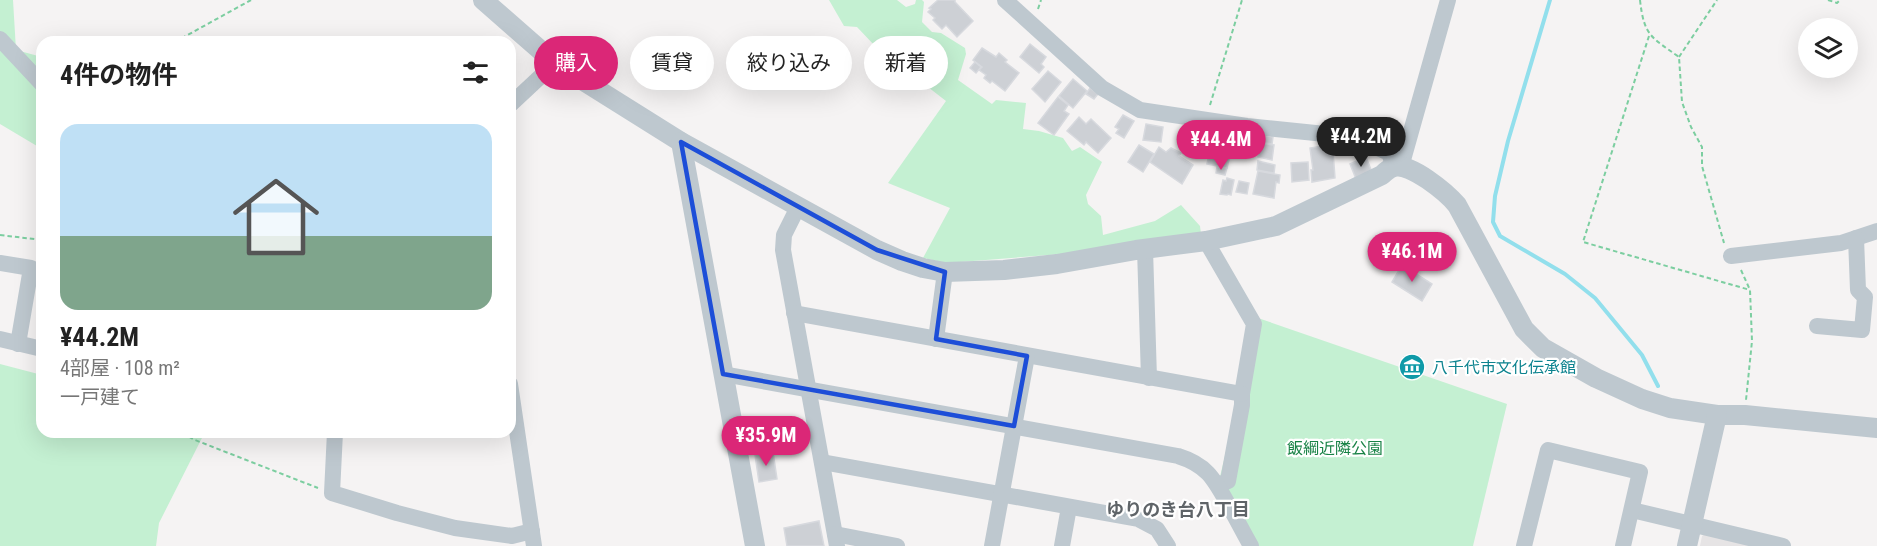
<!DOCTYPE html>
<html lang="ja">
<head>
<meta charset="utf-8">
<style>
	body { margin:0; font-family:"Roboto Condensed","Noto Sans JP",sans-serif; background:#f2f2f2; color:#222; height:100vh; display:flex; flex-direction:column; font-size:22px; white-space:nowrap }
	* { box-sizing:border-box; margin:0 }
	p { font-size:20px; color:#767676 }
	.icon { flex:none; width:33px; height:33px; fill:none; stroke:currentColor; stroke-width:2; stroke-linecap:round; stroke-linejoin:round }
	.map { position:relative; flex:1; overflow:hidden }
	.drawer { position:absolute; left:36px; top:36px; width:480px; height:402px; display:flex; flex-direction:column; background:#fff; border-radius:18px; box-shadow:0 6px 24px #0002 }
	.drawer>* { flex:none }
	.guide { position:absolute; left:534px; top:36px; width:570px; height:54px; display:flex; gap:12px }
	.buttons { position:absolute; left:1798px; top:18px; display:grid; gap:12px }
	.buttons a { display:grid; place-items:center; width:60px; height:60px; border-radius:50%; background:#fff; box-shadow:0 6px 24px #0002; font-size:30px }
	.price { position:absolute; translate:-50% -51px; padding:0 14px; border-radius:21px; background:#db2777; color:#fff; font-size:20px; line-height:39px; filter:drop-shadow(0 2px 3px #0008) }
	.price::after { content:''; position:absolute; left:50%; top:36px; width:18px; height:14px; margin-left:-9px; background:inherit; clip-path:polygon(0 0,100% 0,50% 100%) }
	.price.active { background:#222; color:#fff }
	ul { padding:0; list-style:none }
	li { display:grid; align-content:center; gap:12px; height:318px; padding:0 24px }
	li span { display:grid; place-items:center; height:186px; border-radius:18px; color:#555 }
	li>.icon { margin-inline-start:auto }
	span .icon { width:108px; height:108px; fill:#fffc; stroke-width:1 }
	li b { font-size:26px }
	h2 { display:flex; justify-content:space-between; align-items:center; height:72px; padding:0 24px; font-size:26px }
	.chip { padding:0 21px; border-radius:27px; background:#fff; box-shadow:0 6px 24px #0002; font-size:21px; line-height:54px }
	.chip.active { background:#db2777; color:#fff }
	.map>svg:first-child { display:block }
	.education { fill:#e6e4e5 }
	.green { fill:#c4f0d2 }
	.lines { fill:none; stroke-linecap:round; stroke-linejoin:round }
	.stream { stroke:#92dfec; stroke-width:4 }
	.building { fill:#cdd0d5; stroke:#d7d9de; stroke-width:1.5 }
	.path { stroke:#7ccea0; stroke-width:2; stroke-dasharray:4.5 3; stroke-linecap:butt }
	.minor { stroke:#bec8cf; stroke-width:16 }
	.tertiary { stroke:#bec8cf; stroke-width:20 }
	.marked { fill:none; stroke:#1d4ed8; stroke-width:4.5; stroke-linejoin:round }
	.labels { text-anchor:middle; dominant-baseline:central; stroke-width:4.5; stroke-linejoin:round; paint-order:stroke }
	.culture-label { font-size:16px; fill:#0d838f; stroke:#fff; text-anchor:start }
	.park-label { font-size:16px; fill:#1a8347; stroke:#fff }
	.neighbourhood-label { font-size:18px; font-weight:bold; fill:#5f6468; stroke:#fff }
</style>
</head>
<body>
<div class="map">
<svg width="1877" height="546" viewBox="0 0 1877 546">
	<rect width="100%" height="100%" fill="#f5f3f3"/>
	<polygon class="education" points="1707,533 1759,546 1700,546 1702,536"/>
	<g class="green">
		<polygon points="0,0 13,0 16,50 42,57 42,149 0,124"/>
		<polygon points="829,0 897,0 906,7 915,4 916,0 922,0 924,2 922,22 932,32 941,33 965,48 966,54 958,80 992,104 996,100 1026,103 1023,129 1039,131 1063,138 1072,151 1080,147 1102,162 1086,195 1088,204 1101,216 1103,235 1155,221 1181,205 1200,226 1201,234 1087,252 947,263 923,258 950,208 888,183 946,101 875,46 857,27 844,26"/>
		<polygon points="1258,318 1507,404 1473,546 1256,546 1218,485"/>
		<polygon points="0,364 42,375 42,432 205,432 159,523 156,546 0,546"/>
	</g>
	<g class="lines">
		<polyline class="stream" points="1550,0 1508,141 1495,196 1493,222 1500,236 1565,274 1595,298 1642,355 1658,386"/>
	</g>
	<g class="building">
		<polygon points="938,0 955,0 955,2 973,21 957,37 946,25 942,29 933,20 935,18 928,12 931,9 929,8"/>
		<polygon points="1030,44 1046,57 1041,64 1044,67 1039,73 1020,57"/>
		<polygon points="982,48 996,57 999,53 1007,60 1005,62 1019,73 1005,91 992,81 990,83 984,78 986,75 979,70 982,67 973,60"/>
		<polygon points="975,62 981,67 976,73 970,68"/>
		<polygon points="1048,71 1061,82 1045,102 1032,89"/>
		<polygon points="1073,79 1087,91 1073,108 1059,96"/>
		<polygon points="1090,88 1098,94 1094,99 1086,94"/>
		<polygon points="1058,97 1068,105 1064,111 1069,114 1054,135 1038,123"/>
		<polygon points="1123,115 1134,121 1124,138 1116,133 1119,129 1115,127"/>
		<polygon points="1079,117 1086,124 1091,119 1111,138 1098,153 1086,142 1084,145 1067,131"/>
		<polygon points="1146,124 1163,127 1161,142 1143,140"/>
		<polygon points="1198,128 1211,132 1205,153 1193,149"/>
		<polygon points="1263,135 1273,137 1272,144 1261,142"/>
		<polygon points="1212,139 1232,143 1231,147 1234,147 1232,155 1230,155 1227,168 1207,164"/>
		<polygon points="1260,143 1274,145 1272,160 1258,157"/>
		<polygon points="1333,143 1344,144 1343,151 1332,150"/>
		<polygon points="1139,145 1154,154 1143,172 1128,162"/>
		<polygon points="1328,145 1329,152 1333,151 1335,178 1312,182 1311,170 1313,170 1310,148"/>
		<polygon points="1159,147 1166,152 1171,148 1181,153 1179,156 1193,165 1182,184 1150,162"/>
		<polygon points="1366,157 1372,172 1356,179 1350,164"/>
		<polygon points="1258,161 1275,165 1274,173 1257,170"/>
		<polygon points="1308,162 1309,180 1292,182 1291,163"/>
		<polygon points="1217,167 1227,168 1225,175 1216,173"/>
		<polygon points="1258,171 1280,175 1279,183 1276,182 1274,198 1253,194"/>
		<polygon points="1227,178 1234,180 1231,195 1228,194 1227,195 1220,194 1223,180 1226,181"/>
		<polygon points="1239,181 1249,183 1247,194 1236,192"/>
		<polygon points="1402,265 1432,284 1422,301 1392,282"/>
		<polygon points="773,452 777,479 759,482 755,455"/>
		<polygon points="819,521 824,546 787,546 784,528"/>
	</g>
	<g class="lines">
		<g class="path">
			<path d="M1640,0c4,36 11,37 39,57l3,45 9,25 11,20v19l22,77"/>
			<polyline points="1828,0 1837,3 1840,0"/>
			<polyline points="1038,9 1041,0"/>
			<polyline points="1649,36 1583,242 1750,290"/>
			<polyline points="175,42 251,0"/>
			<polyline points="1679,57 1717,0"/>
			<polyline points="1210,105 1242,0"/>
			<polyline points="0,235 42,240"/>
			<polyline points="1741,270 1750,290 1752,341 1746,400"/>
			<polyline points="184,432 184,434 195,440 318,488"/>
		</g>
		<g class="minor">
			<polyline points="1005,0 1102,88 1140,110 1247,126 1335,135 1371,145 1389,153 1394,167"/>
			<polyline points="0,39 42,84"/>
			<polyline points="510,105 555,63"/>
			<polyline points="1401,167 1448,0"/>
			<polyline points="798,207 784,235 783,250 837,546"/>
			<polyline points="1206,241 1254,324 1242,394 1242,405 1228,481 1218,485"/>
			<polyline points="1145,249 1149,378"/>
			<polyline points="1731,256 1841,243 1877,231"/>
			<polyline points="0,263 31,268 18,344"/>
			<polyline points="794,313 1242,394"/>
			<polyline points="1817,326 1862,330 1865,297 1858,290 1856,238"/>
			<polyline points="0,339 42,349"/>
			<polyline points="936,339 945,272"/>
			<path d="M723,374l455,82c29,9 36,23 50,48 8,14 15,28 23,42"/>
			<polyline points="510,384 534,546"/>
			<polyline points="335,432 332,493 397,513 455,528 512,536 532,531"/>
			<polyline points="822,462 1138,519 1157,529 1168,546"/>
			<polyline points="1632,510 1783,546"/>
			<polyline points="835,534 897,546"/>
			<polyline points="992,546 1027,356"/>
			<polyline points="1062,546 1069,507"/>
			<polyline points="1524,546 1548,450 1640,472 1623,546"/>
		</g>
		<g class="tertiary">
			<path d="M483,0l72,63 126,79 196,108 25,11 21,7 22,4 59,-2 53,-6 79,-14 70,-9 70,-15 106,-51c3,-3 8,-7 12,-8 16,-5 53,26 63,38l67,124 19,19 53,30 46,21 28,9 47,7h28l132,13"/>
			<polyline points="681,142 755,546"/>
			<polyline points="1687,546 1717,415"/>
		</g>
	</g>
	<path class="marked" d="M681,142l196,108 68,22 -9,67 91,17 -13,70 -291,-52z"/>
	<defs>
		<g id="museum-disc" transform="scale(1.35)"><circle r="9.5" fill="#0f9aa8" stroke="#fff"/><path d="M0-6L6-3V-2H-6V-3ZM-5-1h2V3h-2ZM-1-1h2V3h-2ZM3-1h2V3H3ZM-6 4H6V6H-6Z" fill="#fff"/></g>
	</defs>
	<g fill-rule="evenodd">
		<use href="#museum-disc" x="1412" y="367"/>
	</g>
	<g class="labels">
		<g class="culture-label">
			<text x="1432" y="367">八千代市文化伝承館</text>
		</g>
		<g class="park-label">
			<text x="1335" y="448">飯綱近隣公園</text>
		</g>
		<g class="neighbourhood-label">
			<text x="1178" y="509">ゆりのき台八丁目</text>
		</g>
	</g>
</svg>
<div class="buttons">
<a><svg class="icon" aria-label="layers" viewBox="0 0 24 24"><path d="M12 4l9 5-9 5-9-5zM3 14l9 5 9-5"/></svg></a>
</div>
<b class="price active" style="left:1361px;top:168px">¥44.2M</b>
<b class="price" style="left:1221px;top:171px">¥44.4M</b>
<b class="price" style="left:1412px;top:283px">¥46.1M</b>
<b class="price" style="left:766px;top:467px">¥35.9M</b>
<div class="guide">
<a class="chip active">購入</a>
<a class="chip">賃貸</a>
<a class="chip">絞り込み</a>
<a class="chip">新着</a>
</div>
<section class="drawer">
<h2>4件の物件<svg class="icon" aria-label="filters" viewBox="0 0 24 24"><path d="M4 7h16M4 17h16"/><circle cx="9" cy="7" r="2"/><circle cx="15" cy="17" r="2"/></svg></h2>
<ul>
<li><span style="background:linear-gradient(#bfe0f5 60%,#7fa58c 0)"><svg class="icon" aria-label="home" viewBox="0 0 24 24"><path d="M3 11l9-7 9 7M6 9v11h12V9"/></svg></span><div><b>¥44.2M</b><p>4部屋 · 108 m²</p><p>一戸建て</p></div></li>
</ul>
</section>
</div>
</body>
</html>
